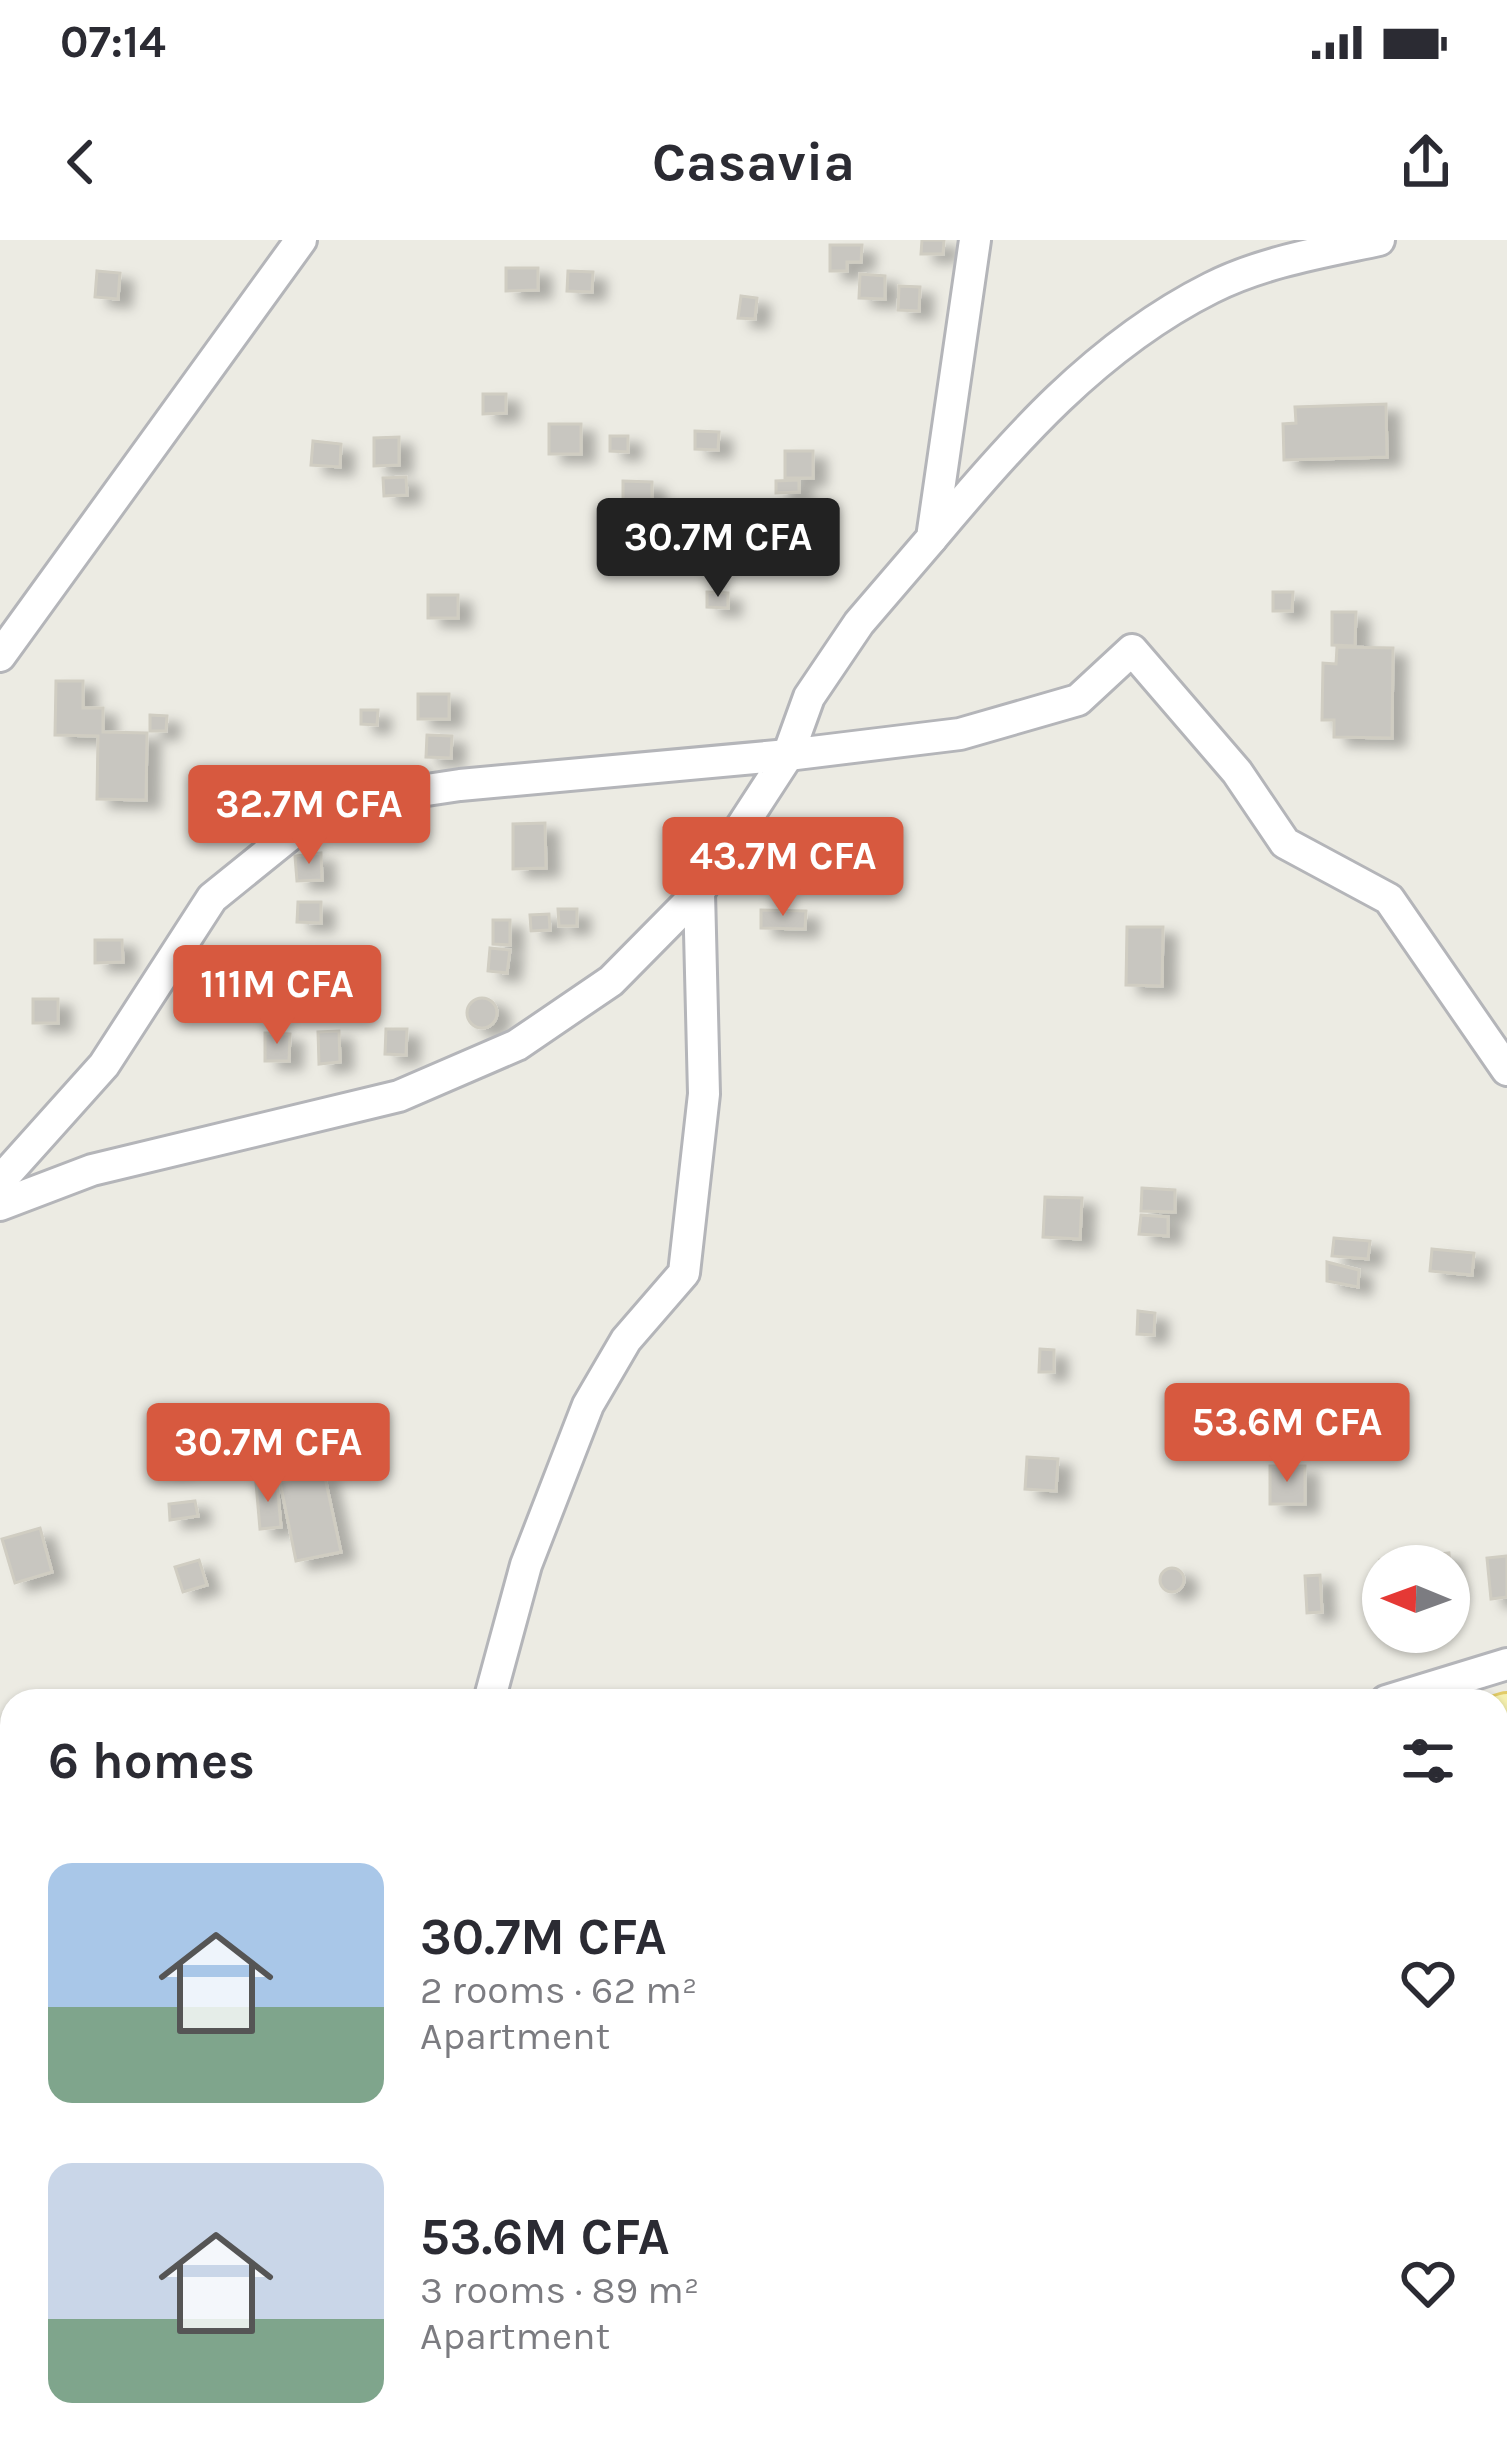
<!DOCTYPE html>
<html lang="en">
<head>
<meta charset="utf-8">
<style>
	body { margin:0; font-family:Karla,sans-serif; background:#f2f2f3; color:#2b2b33; height:100vh; display:flex; flex-direction:column; font-size:45px; white-space:nowrap }
	* { box-sizing:border-box; margin:0 }
	p { font-size:39px; color:#7c7c81 }
	.icon { flex:none; width:66px; height:66px; fill:none; stroke:currentColor; stroke-width:2; stroke-linecap:round; stroke-linejoin:round }
	.map { position:relative; flex:1; overflow:hidden }
	.side { position:absolute; left:0px; top:1449px; width:1509px; height:771px; display:flex; flex-direction:column; background:#fff; border-radius:36px 36px 0 0; box-shadow:0 3px 9px #0004 }
	.side>* { flex:none }
	.needle { width:78px; rotate:271deg }
	.fabs { position:absolute; left:1362px; top:1305px; display:grid; gap:24px }
	.fabs a { display:grid; place-items:center; width:108px; height:108px; border-radius:50%; background:#fff; box-shadow:0 3px 9px #0004; font-size:60px }
	.price { position:absolute; translate:-50% -102px; padding:0 27px; border-radius:12px; background:#d7593f; color:#fff; font-size:39px; line-height:78px; filter:drop-shadow(0 3px 6px #0008) }
	.price::after { content:''; position:absolute; left:50%; top:72px; width:36px; height:27px; margin-left:-18px; background:inherit; clip-path:polygon(0 0,100% 0,50% 100%) }
	.price.on { background:#222; color:#fff }
	ul { padding:0; list-style:none }
	li { display:flex; align-items:center; gap:36px; height:300px; padding:0 48px }
	li span { display:grid; place-items:center; flex:none; width:336px; height:240px; border-radius:24px; color:#555 }
	li>.icon { margin-inline-start:auto }
	span .icon { width:144px; height:144px; fill:#fffc; stroke-width:1 }
	li b { font-size:51px }
	h2 { display:flex; justify-content:space-between; align-items:center; height:144px; padding:0 48px; font-size:51px }
	.status { display:flex; justify-content:space-between; align-items:center; height:84px; padding:0 60px; background:#fff; direction:ltr }
	.status svg { height:33px; fill:currentColor }
	header { display:flex; justify-content:space-between; align-items:center; height:156px; padding:0 48px; background:#fff; font-size:54px; font-weight:700 }
	.map>svg:first-child { display:block }
	.building { fill:#c8c6c0; stroke:#d0cdc2; stroke-width:3; filter:url(#shadow) }
	.lines { fill:none; stroke-linecap:round; stroke-linejoin:round }
	.minor-casing { stroke:#b4b5b9; stroke-width:36 }
	.primary-casing { stroke:#e2cb67; stroke-width:54 }
	.minor { stroke:#fff; stroke-width:30 }
	.primary { stroke:#f6f1af; stroke-width:48 }
</style>
</head>
<body>
<div class="status"><b>07:14</b><svg viewBox="0 0 49 12"><path d="M0 12V9h3v3zM5 12V6h3v6zM10 12V3h3v9zM15 12V0h3v12zM26 1h20v11H26zM47 4h2v5h-2z"/></svg></div>
<header><svg class="icon" aria-label="back" viewBox="0 0 24 24"><path d="M15 5l-7 7 7 7"/></svg>Casavia<svg class="icon" aria-label="share" viewBox="0 0 24 24"><path d="M12 15V3M7 8l5-5 5 5M5 13v7h14v-7"/></svg></header>
<div class="map">
<svg width="1507" height="2219" viewBox="0 0 1507 2219">
	<defs>
		<filter id="shadow"><feDropShadow dx="13" dy="8" stdDeviation="6" flood-color="#0004"/></filter>
	</defs>
	<rect width="100%" height="100%" fill="#ecebe3"/>
	<g class="building">
		<polygon points="922,0 944,0 943,14 921,14"/>
		<polygon points="830,5 862,5 861,22 847,22 847,31 830,31"/>
		<polygon points="506,28 538,28 538,50 506,51"/>
		<polygon points="97,31 120,33 118,59 95,57"/>
		<polygon points="568,31 593,32 592,52 567,51"/>
		<polygon points="860,34 885,36 885,59 859,58"/>
		<polygon points="899,46 920,47 919,71 898,70"/>
		<polygon points="741,56 757,58 755,79 738,78"/>
		<polygon points="483,154 506,154 506,173 483,174"/>
		<polygon points="1386,164 1387,217 1284,220 1283,184 1296,183 1295,167"/>
		<rect x="549" y="184" width="32" height="30"/>
		<polygon points="695,191 719,192 718,210 695,209"/>
		<polygon points="610,196 628,196 628,212 610,211"/>
		<polygon points="399,197 399,225 374,226 374,198"/>
		<polygon points="313,201 341,204 340,227 311,225"/>
		<rect x="785" y="211" width="28" height="27"/>
		<polygon points="406,237 407,255 384,256 383,238"/>
		<polygon points="799,240 799,252 776,253 776,241"/>
		<polygon points="623,241 652,242 652,272 623,272"/>
		<polygon points="707,352 728,353 728,368 707,367"/>
		<polygon points="1273,352 1293,352 1292,371 1273,371"/>
		<rect x="428" y="355" width="30" height="23"/>
		<polygon points="1332,372 1356,372 1355,406 1332,405"/>
		<polygon points="1337,407 1393,408 1392,498 1334,497 1334,480 1322,480 1323,423 1336,424"/>
		<polygon points="56,441 83,441 83,468 103,468 103,492 147,493 146,560 97,559 98,496 55,495"/>
		<rect x="418" y="454" width="31" height="25"/>
		<polygon points="361,470 378,470 377,485 361,484"/>
		<polygon points="150,475 167,476 166,491 150,491"/>
		<polygon points="427,495 452,496 451,518 426,517"/>
		<polygon points="863,582 870,613 840,620 832,589"/>
		<polygon points="545,583 546,628 513,629 513,584"/>
		<polygon points="321,613 322,640 297,641 295,616"/>
		<polygon points="298,662 321,662 321,683 297,682"/>
		<polygon points="558,669 577,669 577,686 559,686"/>
		<polygon points="761,670 806,671 805,689 761,688"/>
		<polygon points="549,674 550,690 531,691 530,675"/>
		<polygon points="493,680 510,680 510,705 493,704"/>
		<polygon points="1127,687 1163,687 1162,746 1126,745"/>
		<polygon points="95,700 122,700 123,722 95,723"/>
		<polygon points="490,708 510,710 507,733 488,731"/>
		<circle cx="482" cy="773" r="15"/>
		<rect x="33" y="759" width="25" height="24"/>
		<polygon points="386,789 407,789 406,815 385,814"/>
		<polygon points="339,791 340,822 319,824 318,792"/>
		<polygon points="265,793 290,794 289,821 265,821"/>
		<polygon points="1142,948 1175,950 1175,972 1141,971"/>
		<polygon points="1045,957 1082,958 1080,999 1043,997"/>
		<polygon points="1141,975 1168,977 1168,996 1139,994"/>
		<polygon points="1334,998 1370,1001 1368,1019 1332,1016"/>
		<polygon points="1432,1009 1474,1013 1472,1035 1430,1031"/>
		<polygon points="1327,1022 1359,1030 1358,1047 1327,1041"/>
		<polygon points="1138,1071 1155,1073 1154,1095 1137,1094"/>
		<polygon points="1040,1109 1054,1110 1054,1132 1039,1132"/>
		<polygon points="177,1204 178,1226 162,1227 161,1205"/>
		<polygon points="1027,1217 1058,1219 1056,1251 1025,1249"/>
		<rect x="1270" y="1226" width="35" height="38"/>
		<polygon points="324,1233 341,1312 296,1321 280,1242"/>
		<polygon points="277,1241 281,1287 260,1289 256,1243"/>
		<polygon points="195,1261 198,1276 170,1280 169,1264"/>
		<polygon points="40,1288 52,1332 15,1343 2,1299"/>
		<polygon points="1449,1313 1453,1350 1449,1351 1449,1326 1383,1326 1383,1345 1380,1320"/>
		<polygon points="1507,1316 1507,1357 1491,1359 1487,1318"/>
		<polygon points="199,1320 207,1345 183,1352 175,1327"/>
		<circle cx="1172" cy="1340" r="12"/>
		<polygon points="1320,1335 1322,1372 1307,1373 1305,1336"/>
		<polygon points="44,2208 77,2208 80,2219 46,2219"/>
		<polygon points="85,2208 119,2208 120,2212 88,2219"/>
	</g>
	<g class="lines">
		<g class="minor-casing">
			<g id="minor">
				<polyline points="975,0 932,298 859,383 809,457 788,515 960,494 1078,460 1132,410 1237,532 1285,603 1389,659 1507,830"/>
				<path d="M932,298c80,-96 165,-193 279,-250 51,-26 112,-36 168,-48"/>
				<polyline points="0,416 301,0"/>
				<polyline points="0,941 104,825 212,658 327,565 460,545 788,515 699,652 704,854 684,1033 626,1100 588,1165 526,1325 489,1461"/>
				<polyline points="0,965 92,930 399,856 517,805 611,741 699,652"/>
				<polyline points="1386,1461 1507,1424"/>
				<polyline points="129,2208 132,2219"/>
			</g>
		</g>
		<g class="primary-casing">
			<g id="primary">
				<polyline points="1497,1481 1507,1478"/>
				<polyline points="0,1970 12,1966"/>
			</g>
		</g>
		<use href="#minor" class="minor"/>
		<use href="#primary" class="primary"/>
	</g>
</svg>
<div class="fabs">
<a><svg class="needle" viewBox="-14 -14 28 28"><path d="M0-13l5 13h-10z" fill="#e53935"/><path d="M0 13l5-13h-10z" fill="#7c7c81"/></svg></a>
</div>
<b class="price on" style="left:718px;top:360px">30.7M CFA</b>
<b class="price" style="left:309px;top:627px">32.7M CFA</b>
<b class="price" style="left:783px;top:679px">43.7M CFA</b>
<b class="price" style="left:277px;top:807px">111M CFA</b>
<b class="price" style="left:1287px;top:1245px">53.6M CFA</b>
<b class="price" style="left:268px;top:1265px">30.7M CFA</b>
<section class="side">
<h2>6 homes<svg class="icon" aria-label="filters" viewBox="0 0 24 24"><path d="M4 7h16M4 17h16"/><circle cx="9" cy="7" r="2"/><circle cx="15" cy="17" r="2"/></svg></h2>
<ul>
<li><span style="background:linear-gradient(#a9c7e8 60%,#7fa58c 0)"><svg class="icon" aria-label="home" viewBox="0 0 24 24"><path d="M3 11l9-7 9 7M6 9v11h12V9"/></svg></span><div><b>30.7M CFA</b><p>2 rooms · 62 m²</p><p>Apartment</p></div><svg class="icon" aria-label="heart" viewBox="0 0 24 24"><path d="M12 20l-8-8c-3-5 5-10 8-4 3-6 11-1 8 4z"/></svg></li>
<li><span style="background:linear-gradient(#c9d6e8 65%,#7fa58c 0)"><svg class="icon" aria-label="home" viewBox="0 0 24 24"><path d="M3 11l9-7 9 7M6 9v11h12V9"/></svg></span><div><b>53.6M CFA</b><p>3 rooms · 89 m²</p><p>Apartment</p></div><svg class="icon" aria-label="heart" viewBox="0 0 24 24"><path d="M12 20l-8-8c-3-5 5-10 8-4 3-6 11-1 8 4z"/></svg></li>
</ul>
</section>
</div>
</body>
</html>
